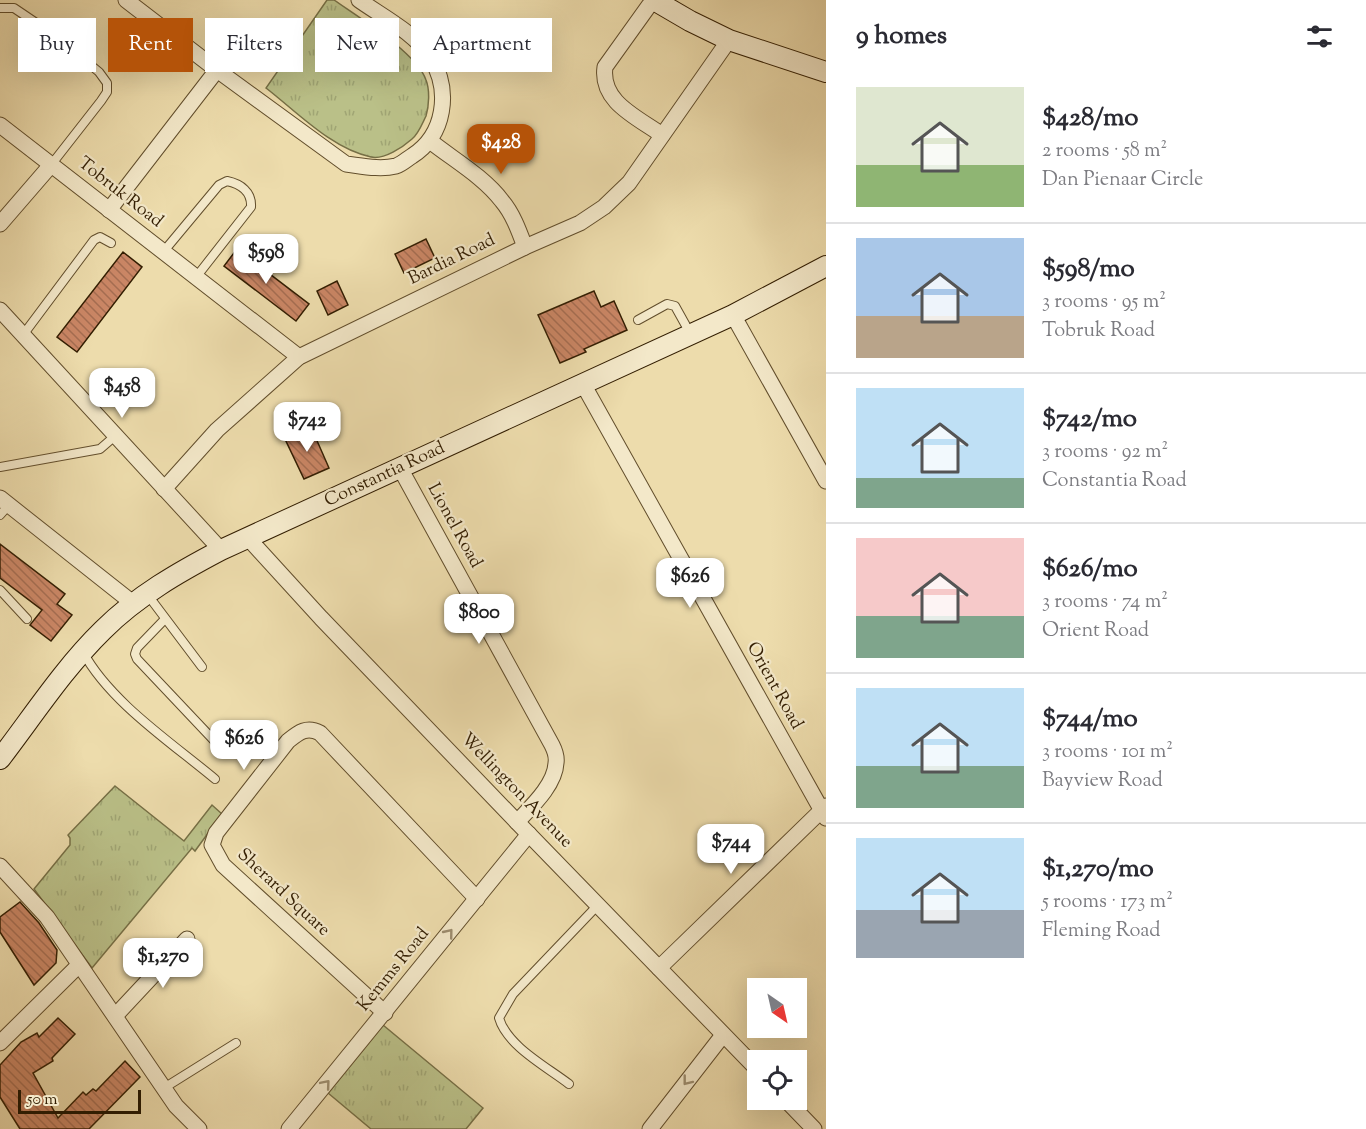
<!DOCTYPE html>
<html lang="en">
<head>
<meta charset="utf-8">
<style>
	body { margin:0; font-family:"Sorts Mill Goudy",serif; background:#f2f2f3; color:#2b2b33; height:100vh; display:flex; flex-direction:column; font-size:22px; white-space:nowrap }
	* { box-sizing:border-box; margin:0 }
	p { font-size:20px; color:#7c7c81 }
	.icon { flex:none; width:33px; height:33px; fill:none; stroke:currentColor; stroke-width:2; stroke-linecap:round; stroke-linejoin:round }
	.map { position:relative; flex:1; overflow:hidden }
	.details { display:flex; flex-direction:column; background:#fff; width:540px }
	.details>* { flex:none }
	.top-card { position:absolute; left:18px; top:18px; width:570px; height:54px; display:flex; gap:12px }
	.needle { width:39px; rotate:146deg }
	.controls { position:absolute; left:747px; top:978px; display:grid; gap:12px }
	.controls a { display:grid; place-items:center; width:60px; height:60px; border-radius:0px; background:#fff; box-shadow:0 6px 24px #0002; font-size:30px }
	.scale { position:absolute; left:18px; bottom:15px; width:123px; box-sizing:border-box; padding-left:6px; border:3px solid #331e02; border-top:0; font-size:16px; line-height:21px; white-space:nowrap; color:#331e02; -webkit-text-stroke:4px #f3e8c9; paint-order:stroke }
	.price { position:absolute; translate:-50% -51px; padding:0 14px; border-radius:12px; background:#fff; color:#222; font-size:20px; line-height:39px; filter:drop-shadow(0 2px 3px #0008) }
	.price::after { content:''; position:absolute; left:50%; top:36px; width:18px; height:14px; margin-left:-9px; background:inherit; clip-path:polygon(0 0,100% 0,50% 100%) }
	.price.active { background:#b45309; color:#fff }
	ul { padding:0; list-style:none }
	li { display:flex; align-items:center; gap:18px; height:150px; padding:0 30px }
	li+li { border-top:2px solid #e1e1e2 }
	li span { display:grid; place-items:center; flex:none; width:168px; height:120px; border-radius:0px; color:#555 }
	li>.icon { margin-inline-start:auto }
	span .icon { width:72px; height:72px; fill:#fffc; stroke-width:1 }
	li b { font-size:26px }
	h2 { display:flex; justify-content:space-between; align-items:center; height:72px; padding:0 30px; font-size:26px }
	.chip { padding:0 21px; border-radius:0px; background:#fff; box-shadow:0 6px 24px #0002; font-size:21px; line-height:54px }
	.chip.active { background:#b45309; color:#fff }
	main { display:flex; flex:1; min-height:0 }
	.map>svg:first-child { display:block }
	.grass { fill:url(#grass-tufts); stroke:#766f45; stroke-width:1.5 }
	.building { fill:url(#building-back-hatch); stroke:#331e02; stroke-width:1.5 }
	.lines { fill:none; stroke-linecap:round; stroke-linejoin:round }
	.lane-casing { stroke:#624e2c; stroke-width:10 }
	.street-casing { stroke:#624e2c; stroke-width:17 }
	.secondary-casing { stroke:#331e02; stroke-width:22 }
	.lane { stroke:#f3e8c9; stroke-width:8 }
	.street { stroke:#f3e8c9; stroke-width:15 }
	.secondary { stroke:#f3e8c9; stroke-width:20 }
	.oneway { stroke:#9d8d6f }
	.labels { text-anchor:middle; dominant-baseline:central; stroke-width:4.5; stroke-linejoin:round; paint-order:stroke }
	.street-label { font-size:18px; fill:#331e02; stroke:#f3e8c9 }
</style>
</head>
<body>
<main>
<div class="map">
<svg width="826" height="1129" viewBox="0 0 826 1129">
	<defs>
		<pattern id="grass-tufts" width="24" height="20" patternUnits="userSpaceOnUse" patternTransform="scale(1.5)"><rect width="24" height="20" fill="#bac088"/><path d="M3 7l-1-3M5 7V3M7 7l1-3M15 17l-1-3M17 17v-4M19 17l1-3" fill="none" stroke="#a0a574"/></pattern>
		<pattern id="building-back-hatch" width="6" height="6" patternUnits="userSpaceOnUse" patternTransform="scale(1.5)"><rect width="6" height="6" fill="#ca8665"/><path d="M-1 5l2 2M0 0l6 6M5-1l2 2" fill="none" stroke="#a56d51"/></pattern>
	</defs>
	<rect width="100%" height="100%" fill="#eddcac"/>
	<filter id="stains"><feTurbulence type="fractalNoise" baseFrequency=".00333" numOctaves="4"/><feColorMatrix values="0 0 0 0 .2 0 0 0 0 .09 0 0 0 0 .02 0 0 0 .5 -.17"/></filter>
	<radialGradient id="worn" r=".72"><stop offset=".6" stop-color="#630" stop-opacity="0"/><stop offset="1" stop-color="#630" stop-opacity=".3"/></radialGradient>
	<g class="grass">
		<path d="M327,0h7c24,17 83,53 92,80 4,10 3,26 0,36 -4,8 -7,17 -14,23 -9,8 -28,21 -41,18 -39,-8 -74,-45 -105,-69z"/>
		<polygon points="115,786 184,841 212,805 222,814 195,851 192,848 92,968 34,889 70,845 70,838 68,835"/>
		<polygon points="383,1025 483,1108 466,1129 371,1129 328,1093"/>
	</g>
	<g class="building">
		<polygon points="426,239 435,258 404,273 395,254"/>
		<polygon points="237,249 309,304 296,321 224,266"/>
		<polygon points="123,252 142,267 77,352 57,337"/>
		<polygon points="337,281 348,305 328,315 317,291"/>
		<polygon points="594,291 601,307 614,301 627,330 584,349 586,352 560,363 538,315"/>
		<polygon points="311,427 329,468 304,479 285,439"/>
		<polygon points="0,544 65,594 57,604 72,615 51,641 30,625 42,610 0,578"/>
		<polygon points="20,902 39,923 57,950 56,963 34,985 0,932 0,917"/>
		<polygon points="58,1018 75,1034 52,1058 53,1061 33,1073 58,1118 83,1092 86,1095 93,1089 96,1091 125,1061 140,1077 89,1129 20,1129 0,1097 0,1065 21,1042 37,1033 39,1037"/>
	</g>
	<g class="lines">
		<g class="lane-casing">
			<g id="lane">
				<polyline points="0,8 14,8 54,35 99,72 107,83 107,92 101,101 51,165"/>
				<path d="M164,251l55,-66 8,-4c14,3 25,11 24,26l-54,69"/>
				<polyline points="638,320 667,304 675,306 690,333"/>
				<polyline points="23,335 94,240 100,237 111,243"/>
				<polyline points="0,467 100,449 115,436"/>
				<polyline points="0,515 9,505"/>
				<polyline points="0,590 27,619"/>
				<polyline points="147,594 202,667"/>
				<polyline points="165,619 137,648 135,654 137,659 223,750"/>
				<path d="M83,652c27,50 89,91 132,127"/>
				<path d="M569,1084c-22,-17 -62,-38 -70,-66l14,-24 85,-89"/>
				<polyline points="164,1088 236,1043"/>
			</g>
		</g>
		<g class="street-casing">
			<g id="street">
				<path d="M126,0l91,70 129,94c16,2 34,6 50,2 6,-2 11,-7 16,-10 33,-21 39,-65 19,-98 -16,-25 -48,-41 -72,-58"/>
				<path d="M653,0l-48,67c-5,35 32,50 57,68"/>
				<polyline points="0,125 299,357"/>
				<path d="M430,141c24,19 54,36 72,60 11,13 17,30 23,46"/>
				<polyline points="109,210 217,70"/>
				<polyline points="0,224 51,165"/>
				<polyline points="0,310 221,550"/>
				<polyline points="733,315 826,481"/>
				<polyline points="583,384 826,818"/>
				<path d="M400,468l152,277c3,6 5,12 4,18 -1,22 -25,44 -39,59"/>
				<polyline points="164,489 217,430 299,357 525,247 580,223 604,207 629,183 729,40"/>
				<polyline points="0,498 134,604"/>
				<polyline points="248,538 321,618 517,822 758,1070"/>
				<polyline points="0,866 47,917 176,1106 199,1129"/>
				<polyline points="659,968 826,806"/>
				<path d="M385,1013l-162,-148 -11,-20 4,-12 72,-92c11,-9 19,-15 32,-8l157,166"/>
				<polyline points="115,1016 187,939"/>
				<polyline points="0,1043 79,965"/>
				<polyline points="786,1100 814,1129"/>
				<polyline points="289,1129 529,834"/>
				<polyline points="650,1129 723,1035"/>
			</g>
		</g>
		<g class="secondary-casing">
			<g id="secondary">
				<polyline points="654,0 690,21 729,40 826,72"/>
				<path d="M0,759c33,-43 64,-91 103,-129 34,-34 76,-58 118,-80l512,-235 93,-49"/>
			</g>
		</g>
		<use href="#lane" class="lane"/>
		<use href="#street" class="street"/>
		<use href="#secondary" class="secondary"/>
	</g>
	<defs><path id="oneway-chevron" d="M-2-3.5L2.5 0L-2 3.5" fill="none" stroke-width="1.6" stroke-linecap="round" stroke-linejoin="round" transform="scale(1.5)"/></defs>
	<g class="oneway">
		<use href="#oneway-chevron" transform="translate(449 933) rotate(-51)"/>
		<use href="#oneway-chevron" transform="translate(687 1081) rotate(128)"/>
		<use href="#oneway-chevron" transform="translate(326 1084) rotate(-50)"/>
	</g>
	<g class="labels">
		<g class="street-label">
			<text transform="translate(120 193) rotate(38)">Tobruk Road</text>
			<text transform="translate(452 260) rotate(-26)">Bardia Road</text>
			<text transform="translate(385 475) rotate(-25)">Constantia Road</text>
			<text transform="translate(454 526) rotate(61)">Lionel Road</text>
			<text transform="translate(774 686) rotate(61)">Orient Road</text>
			<text transform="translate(516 791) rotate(46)">Wellington Avenue</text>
			<text transform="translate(283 893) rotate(43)">Sherard Square</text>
			<text transform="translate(394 970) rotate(-51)">Kemms Road</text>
		</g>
	</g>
	<rect width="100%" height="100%" filter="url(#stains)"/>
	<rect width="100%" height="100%" fill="url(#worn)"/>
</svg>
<div class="controls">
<a><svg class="needle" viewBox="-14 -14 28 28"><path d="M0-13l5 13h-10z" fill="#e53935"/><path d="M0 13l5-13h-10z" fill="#7c7c81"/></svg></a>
<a><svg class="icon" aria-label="locate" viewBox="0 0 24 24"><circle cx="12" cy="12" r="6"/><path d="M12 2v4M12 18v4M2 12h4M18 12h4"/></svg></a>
</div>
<div class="scale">50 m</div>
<b class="price active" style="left:501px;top:175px">$428</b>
<b class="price" style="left:266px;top:285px">$598</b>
<b class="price" style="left:122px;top:419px">$458</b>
<b class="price" style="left:307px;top:453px">$742</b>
<b class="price" style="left:690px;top:609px">$626</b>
<b class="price" style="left:479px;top:645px">$800</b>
<b class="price" style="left:244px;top:771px">$626</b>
<b class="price" style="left:731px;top:875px">$744</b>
<b class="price" style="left:163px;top:989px">$1,270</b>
<div class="top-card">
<a class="chip">Buy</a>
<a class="chip active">Rent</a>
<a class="chip">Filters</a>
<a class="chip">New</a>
<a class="chip">Apartment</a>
</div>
</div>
<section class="details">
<h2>9 homes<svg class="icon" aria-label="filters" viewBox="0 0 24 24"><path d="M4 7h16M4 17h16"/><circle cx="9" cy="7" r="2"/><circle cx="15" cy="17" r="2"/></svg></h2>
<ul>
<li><span style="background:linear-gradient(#dfe7d0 65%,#8fb573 0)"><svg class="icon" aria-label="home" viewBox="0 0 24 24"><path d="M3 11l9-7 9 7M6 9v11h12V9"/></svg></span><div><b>$428/mo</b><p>2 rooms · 58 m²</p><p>Dan Pienaar Circle</p></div></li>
<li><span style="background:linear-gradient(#a9c7e8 65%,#b9a48a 0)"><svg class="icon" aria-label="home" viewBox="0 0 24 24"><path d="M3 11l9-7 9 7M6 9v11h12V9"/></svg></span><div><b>$598/mo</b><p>3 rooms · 95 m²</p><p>Tobruk Road</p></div></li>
<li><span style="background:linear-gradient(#bfe0f5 75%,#7fa58c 0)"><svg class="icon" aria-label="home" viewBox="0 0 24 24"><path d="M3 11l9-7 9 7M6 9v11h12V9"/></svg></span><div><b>$742/mo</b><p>3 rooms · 92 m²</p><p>Constantia Road</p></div></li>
<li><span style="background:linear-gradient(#f6c9c9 65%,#7fa58c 0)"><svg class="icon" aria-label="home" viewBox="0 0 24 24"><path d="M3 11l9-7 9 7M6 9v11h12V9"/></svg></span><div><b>$626/mo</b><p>3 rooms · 74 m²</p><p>Orient Road</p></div></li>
<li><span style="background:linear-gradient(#bfe0f5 65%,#7fa58c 0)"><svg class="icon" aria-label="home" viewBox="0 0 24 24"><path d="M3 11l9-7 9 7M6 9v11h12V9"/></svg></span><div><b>$744/mo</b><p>3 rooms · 101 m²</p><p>Bayview Road</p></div></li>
<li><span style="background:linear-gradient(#bfe0f5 60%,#9aa5b1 0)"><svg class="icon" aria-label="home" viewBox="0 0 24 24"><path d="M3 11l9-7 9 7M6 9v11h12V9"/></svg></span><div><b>$1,270/mo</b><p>5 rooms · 173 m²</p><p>Fleming Road</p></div></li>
</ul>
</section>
</main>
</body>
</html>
